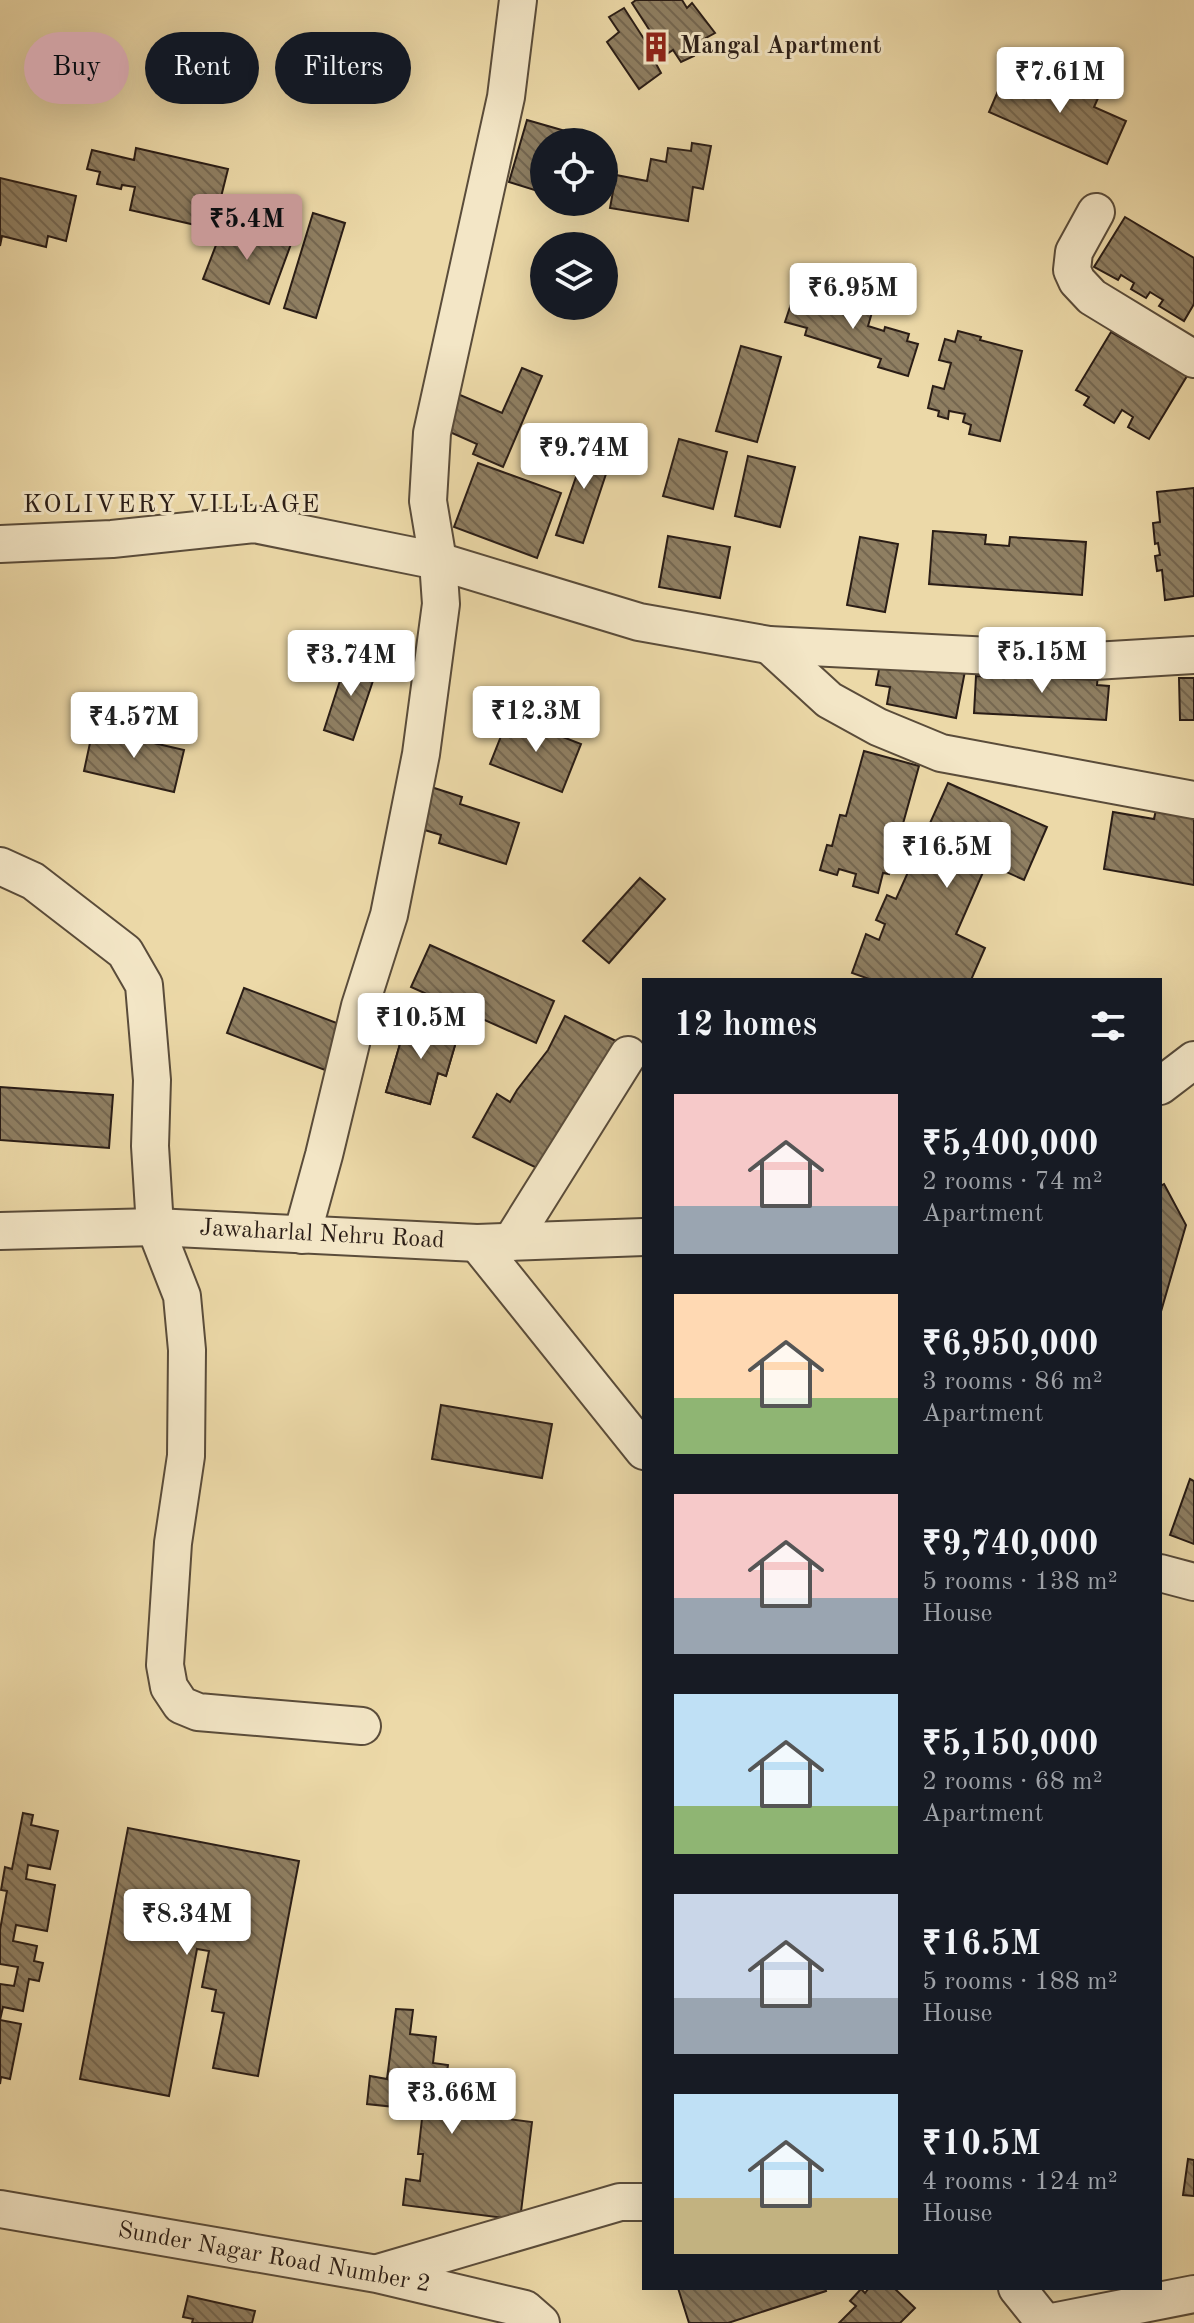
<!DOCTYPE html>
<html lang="en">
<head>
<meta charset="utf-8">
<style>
	body { margin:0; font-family:"Old Standard TT",serif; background:#20242c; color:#f1f3f6; height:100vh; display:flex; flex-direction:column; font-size:30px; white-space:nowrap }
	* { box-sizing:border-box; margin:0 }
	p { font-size:26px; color:#9ea1a6 }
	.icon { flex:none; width:44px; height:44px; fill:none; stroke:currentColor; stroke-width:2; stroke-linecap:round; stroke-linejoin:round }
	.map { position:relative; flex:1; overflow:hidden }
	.panel { position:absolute; left:642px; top:978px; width:520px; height:1312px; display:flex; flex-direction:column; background:#171b24; border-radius:0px; box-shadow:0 8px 32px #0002 }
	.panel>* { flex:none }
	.hud { position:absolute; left:24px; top:32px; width:498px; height:72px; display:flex; gap:16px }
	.tools { position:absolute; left:530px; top:128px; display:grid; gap:16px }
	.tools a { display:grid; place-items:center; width:88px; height:88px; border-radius:50%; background:#171b24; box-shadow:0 8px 32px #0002; font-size:40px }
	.price { position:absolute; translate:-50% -68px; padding:0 18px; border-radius:8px; background:#fff; color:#222; font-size:26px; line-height:52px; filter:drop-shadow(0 2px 4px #0008) }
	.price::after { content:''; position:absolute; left:50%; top:48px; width:24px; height:18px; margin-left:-12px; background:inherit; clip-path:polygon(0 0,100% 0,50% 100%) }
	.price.active { background:#c59692; color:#111 }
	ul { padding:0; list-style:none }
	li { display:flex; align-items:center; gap:24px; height:200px; padding:0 32px }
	li span { display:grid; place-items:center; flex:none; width:224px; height:160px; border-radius:0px; color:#555 }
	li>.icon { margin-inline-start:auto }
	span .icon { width:96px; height:96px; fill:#fffc; stroke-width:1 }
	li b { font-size:34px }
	h2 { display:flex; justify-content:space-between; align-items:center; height:96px; padding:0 32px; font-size:34px }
	.pill { padding:0 28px; border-radius:36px; background:#171b24; box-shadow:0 8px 32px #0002; font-size:28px; line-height:72px }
	.pill.active { background:#c59692; color:#111 }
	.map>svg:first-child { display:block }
	.building { fill:url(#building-back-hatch); stroke:#2a1d16; stroke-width:2 }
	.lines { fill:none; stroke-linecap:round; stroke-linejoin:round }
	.minor-casing { stroke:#5a4c3a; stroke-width:40 }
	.minor { stroke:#f3e6c6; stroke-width:36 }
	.labels { text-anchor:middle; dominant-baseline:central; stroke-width:6; stroke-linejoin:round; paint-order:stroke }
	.poi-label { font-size:24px; font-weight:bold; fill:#2a1d16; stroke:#f3e6c6; text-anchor:start }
	.street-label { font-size:24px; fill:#2a1d16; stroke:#f3e6c6 }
	.neighbourhood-label { font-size:26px; letter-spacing:2px; fill:#2a1d16; stroke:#f3e6c6 }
</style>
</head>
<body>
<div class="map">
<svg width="1194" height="2323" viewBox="0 0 1194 2323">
	<defs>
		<pattern id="building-back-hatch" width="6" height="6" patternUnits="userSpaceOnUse" patternTransform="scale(2)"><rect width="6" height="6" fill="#8f7f62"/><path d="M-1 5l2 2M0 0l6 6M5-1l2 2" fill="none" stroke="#756750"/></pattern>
	</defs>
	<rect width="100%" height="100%" fill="#ecd9a8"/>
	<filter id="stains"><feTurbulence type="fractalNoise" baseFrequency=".0025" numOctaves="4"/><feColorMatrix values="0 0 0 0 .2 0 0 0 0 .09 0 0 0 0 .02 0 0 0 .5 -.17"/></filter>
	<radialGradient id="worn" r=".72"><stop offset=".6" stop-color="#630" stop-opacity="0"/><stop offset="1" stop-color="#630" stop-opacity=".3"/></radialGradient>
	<g class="building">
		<polygon points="636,0 682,0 687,8 692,3 715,33 706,38 709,44 693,52 694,56 681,62 673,50 655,62 661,73 639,89 607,42 619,32 609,17 624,8 644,39 652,34 632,3"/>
		<polygon points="1041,70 1060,78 1057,84 1083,95 1086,89 1099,96 1094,107 1126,121 1107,164 989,112 1001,84 1012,89 1017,77 1034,84"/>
		<polygon points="527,120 586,137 584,142 544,142 544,193 509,182"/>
		<polygon points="692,143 711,146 703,189 693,187 688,221 610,208 616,175 647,181 651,159 666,162 668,148 691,151"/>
		<polygon points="136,148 228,169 216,217 207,215 204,227 130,210 135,187 122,185 121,189 97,184 100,172 87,169 92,150 134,160"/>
		<polygon points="0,178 76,196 66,241 48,236 46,247 2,236 0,246"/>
		<polygon points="313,213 345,223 316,318 284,308"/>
		<polygon points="1125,217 1194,258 1194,304 1184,321 1159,306 1163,300 1150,292 1146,298 1131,289 1134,283 1121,275 1118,280 1094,267"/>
		<polygon points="226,219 291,244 269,304 203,279"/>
		<polygon points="796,289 808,293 806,301 829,309 833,297 873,309 868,326 884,331 885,327 909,334 907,341 918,344 908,376 878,367 881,359 805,335 807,328 785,322"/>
		<polygon points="958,331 981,337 980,340 1022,351 1000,441 969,434 971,425 963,422 965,414 949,411 948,419 938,416 939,411 928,408 933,386 944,389 951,363 939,360 945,339 955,342"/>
		<polygon points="1111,332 1187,376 1149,439 1128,427 1133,417 1122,410 1114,423 1084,405 1089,397 1076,390"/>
		<polygon points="741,346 781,357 757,442 716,431"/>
		<polygon points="522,368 542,376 503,467 473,454 477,444 443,429 458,394 502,413"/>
		<polygon points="679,439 727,452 713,509 663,496"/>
		<polygon points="580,442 613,453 583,543 556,535 577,474 570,471"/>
		<polygon points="748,456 795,467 780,527 735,516"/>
		<polygon points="478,463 561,493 537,558 454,527"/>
		<polygon points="1194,488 1194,596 1165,600 1162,570 1157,571 1155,556 1160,555 1158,543 1155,544 1153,523 1160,522 1157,492"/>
		<polygon points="933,531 986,535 985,544 1009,546 1010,537 1086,542 1082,595 929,584"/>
		<polygon points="668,536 730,547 720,598 659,587"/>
		<polygon points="860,537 898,544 885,612 847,605"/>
		<polygon points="882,654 965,671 956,718 887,704 890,687 876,685"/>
		<polygon points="348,656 378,666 353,740 324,730"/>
		<polygon points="1003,671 1098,674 1097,685 1109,686 1106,720 974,713 976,676 1002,678"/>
		<polygon points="1179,678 1194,678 1194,720 1180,720"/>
		<polygon points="509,716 581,744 562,792 490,764"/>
		<polygon points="93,729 184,750 174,792 84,771"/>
		<polygon points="864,751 919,766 889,874 883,873 878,893 853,886 856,874 839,869 837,875 820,870 827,845 832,846 840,815 846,816"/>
		<polygon points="948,783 1047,827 1024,880 987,863 956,934 985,948 971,980 872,980 852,973 866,934 879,940 885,924 876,920 887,895 896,899"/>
		<polygon points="428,786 462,797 460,804 519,823 506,864 439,843 441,835 415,827"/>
		<polygon points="1157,805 1194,811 1194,885 1104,869 1113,812 1154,819"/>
		<polygon points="640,878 665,899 609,963 583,941"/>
		<polygon points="430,945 554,1001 536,1043 411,987"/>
		<polygon points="244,988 342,1025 325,1070 227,1033"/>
		<polygon points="565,1016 620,1043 541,1170 473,1137 497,1094 510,1102 517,1090 548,1050"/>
		<polygon points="407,1020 458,1035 446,1076 438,1073 430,1104 386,1092"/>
		<polygon points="407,1020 458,1035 446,1076 438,1073 430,1104 386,1092"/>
		<polygon points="0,1087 113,1095 109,1148 0,1140"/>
		<polygon points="1164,1184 1186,1225 1160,1315 1160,1186"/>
		<polygon points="441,1405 552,1424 542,1478 432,1459"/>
		<polygon points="1190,1479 1194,1481 1194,1544 1170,1535"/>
		<polygon points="23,1813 33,1815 31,1825 58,1831 50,1869 28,1865 26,1879 55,1885 47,1931 16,1925 13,1941 37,1946 34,1961 43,1963 39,1981 29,1979 23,2011 3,2007 0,2020 0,1984 14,1986 18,1967 0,1964 0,1930 7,1891 1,1890 5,1867 12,1869"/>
		<polygon points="128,1828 299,1861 258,2076 213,2068 224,2013 212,2011 216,1990 202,1987 209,1951 197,1949 169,2096 80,2079"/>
		<polygon points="396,2009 413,2010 410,2034 436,2037 433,2063 448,2065 443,2100 450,2101 449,2112 532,2122 520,2220 403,2205 406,2179 420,2181 423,2154 418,2154 423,2110 367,2104 370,2076 387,2079"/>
		<polygon points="0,2020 21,2024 10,2079 1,2077 0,2084"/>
		<polygon points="1188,2159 1194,2160 1194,2196 1183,2195"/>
		<polygon points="678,2288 825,2288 826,2291 728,2323 689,2323"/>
		<polygon points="869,2288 894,2288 915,2308 900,2323 839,2323 856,2306 850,2301 861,2289 865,2293"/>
		<polygon points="188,2296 255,2311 252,2323 192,2323 193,2319 183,2317"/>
	</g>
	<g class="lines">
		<g class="minor-casing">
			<g id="minor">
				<polyline points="1096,212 1074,252 1072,270 1077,281 1092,297 1194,359"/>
				<polyline points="0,544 112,539 254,524 438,561 639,622 769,645 1094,661 1194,655"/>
				<polyline points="769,645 829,700 878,727 941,753 1194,800"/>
				<polyline points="0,866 33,881 125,952 144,985 152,1080 150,1146 155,1227 182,1296 187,1350 186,1456 173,1543 165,1665 169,1687 181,1705 198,1712 362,1726"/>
				<polyline points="1160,1086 1194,1060"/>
				<polyline points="0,1231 155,1227 477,1243 644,1237"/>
				<polyline points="302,1235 324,1155 360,1006 389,915 421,754 441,604 438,561 428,501 432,433 506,97 518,0"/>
				<polyline points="511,1242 628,1055"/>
				<polyline points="477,1243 644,1451"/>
				<polyline points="1160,1573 1194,1582"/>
				<polyline points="0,2209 377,2274 525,2309 541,2323"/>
				<polyline points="378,2273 620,2202 644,2202"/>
				<polyline points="1017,2288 1045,2323"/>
				<polyline points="1047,2323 1194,2294"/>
			</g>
		</g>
		<use href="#minor" class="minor"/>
	</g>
	<defs>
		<g id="building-bare" transform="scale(2.4)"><path d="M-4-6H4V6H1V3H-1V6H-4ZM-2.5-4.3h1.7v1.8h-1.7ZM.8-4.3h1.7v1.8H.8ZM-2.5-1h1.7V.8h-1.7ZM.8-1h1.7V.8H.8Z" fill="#8f2418" stroke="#f3e6c6" stroke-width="2.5" paint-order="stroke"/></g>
	</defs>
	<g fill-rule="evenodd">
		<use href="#building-bare" x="656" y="47"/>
	</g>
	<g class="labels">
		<g class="poi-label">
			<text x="680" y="47">Mangal Apartment</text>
		</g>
		<g class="street-label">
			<text transform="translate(322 1235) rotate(3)">Jawaharlal Nehru Road</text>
			<text transform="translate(274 2258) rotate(10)">Sunder Nagar Road Number 2</text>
		</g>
		<g class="neighbourhood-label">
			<text x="172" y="505">KOLIVERY VILLAGE</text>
		</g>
	</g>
	<rect width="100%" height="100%" filter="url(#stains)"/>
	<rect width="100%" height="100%" fill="url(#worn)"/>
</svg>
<div class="tools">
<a><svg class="icon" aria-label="locate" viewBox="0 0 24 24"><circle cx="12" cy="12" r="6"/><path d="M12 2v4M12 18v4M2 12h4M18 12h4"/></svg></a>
<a><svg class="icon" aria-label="layers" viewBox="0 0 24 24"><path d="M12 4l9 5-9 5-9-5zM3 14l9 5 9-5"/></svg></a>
</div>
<b class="price" style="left:1060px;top:115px">₹7.61M</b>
<b class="price active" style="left:247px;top:262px">₹5.4M</b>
<b class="price" style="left:853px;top:331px">₹6.95M</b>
<b class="price" style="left:584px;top:491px">₹9.74M</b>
<b class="price" style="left:1042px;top:695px">₹5.15M</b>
<b class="price" style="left:351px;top:698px">₹3.74M</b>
<b class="price" style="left:536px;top:754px">₹12.3M</b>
<b class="price" style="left:134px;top:760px">₹4.57M</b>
<b class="price" style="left:947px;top:890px">₹16.5M</b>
<b class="price" style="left:421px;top:1061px">₹10.5M</b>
<b class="price" style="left:187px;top:1957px">₹8.34M</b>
<b class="price" style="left:452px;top:2136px">₹3.66M</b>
<div class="hud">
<a class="pill active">Buy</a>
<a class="pill">Rent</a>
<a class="pill">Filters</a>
</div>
<section class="panel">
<h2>12 homes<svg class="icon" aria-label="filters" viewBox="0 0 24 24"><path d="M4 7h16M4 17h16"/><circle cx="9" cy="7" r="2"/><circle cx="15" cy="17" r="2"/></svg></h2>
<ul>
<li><span style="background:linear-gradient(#f6c9c9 70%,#9aa5b1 0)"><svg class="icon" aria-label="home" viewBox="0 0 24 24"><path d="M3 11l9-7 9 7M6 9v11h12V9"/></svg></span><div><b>₹5,400,000</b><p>2 rooms · 74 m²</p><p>Apartment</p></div></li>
<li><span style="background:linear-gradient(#ffd9b3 65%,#8fb573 0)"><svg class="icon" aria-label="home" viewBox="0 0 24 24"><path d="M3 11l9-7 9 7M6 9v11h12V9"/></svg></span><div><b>₹6,950,000</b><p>3 rooms · 86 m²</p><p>Apartment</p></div></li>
<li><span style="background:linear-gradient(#f6c9c9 65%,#9aa5b1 0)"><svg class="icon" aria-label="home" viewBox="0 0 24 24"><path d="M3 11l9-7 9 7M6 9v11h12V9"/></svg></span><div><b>₹9,740,000</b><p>5 rooms · 138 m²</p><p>House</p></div></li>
<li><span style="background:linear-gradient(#bfe0f5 70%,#8fb573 0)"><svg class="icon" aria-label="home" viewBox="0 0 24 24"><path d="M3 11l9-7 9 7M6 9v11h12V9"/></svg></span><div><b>₹5,150,000</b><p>2 rooms · 68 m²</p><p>Apartment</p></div></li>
<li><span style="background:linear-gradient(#c9d6e8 65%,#9aa5b1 0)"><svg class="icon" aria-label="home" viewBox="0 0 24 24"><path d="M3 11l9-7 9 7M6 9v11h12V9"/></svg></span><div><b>₹16.5M</b><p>5 rooms · 188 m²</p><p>House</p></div></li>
<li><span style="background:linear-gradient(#bfe0f5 65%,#c2b280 0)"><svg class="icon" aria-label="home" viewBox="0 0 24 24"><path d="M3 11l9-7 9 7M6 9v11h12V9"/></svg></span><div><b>₹10.5M</b><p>4 rooms · 124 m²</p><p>House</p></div></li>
</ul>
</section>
</div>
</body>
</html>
